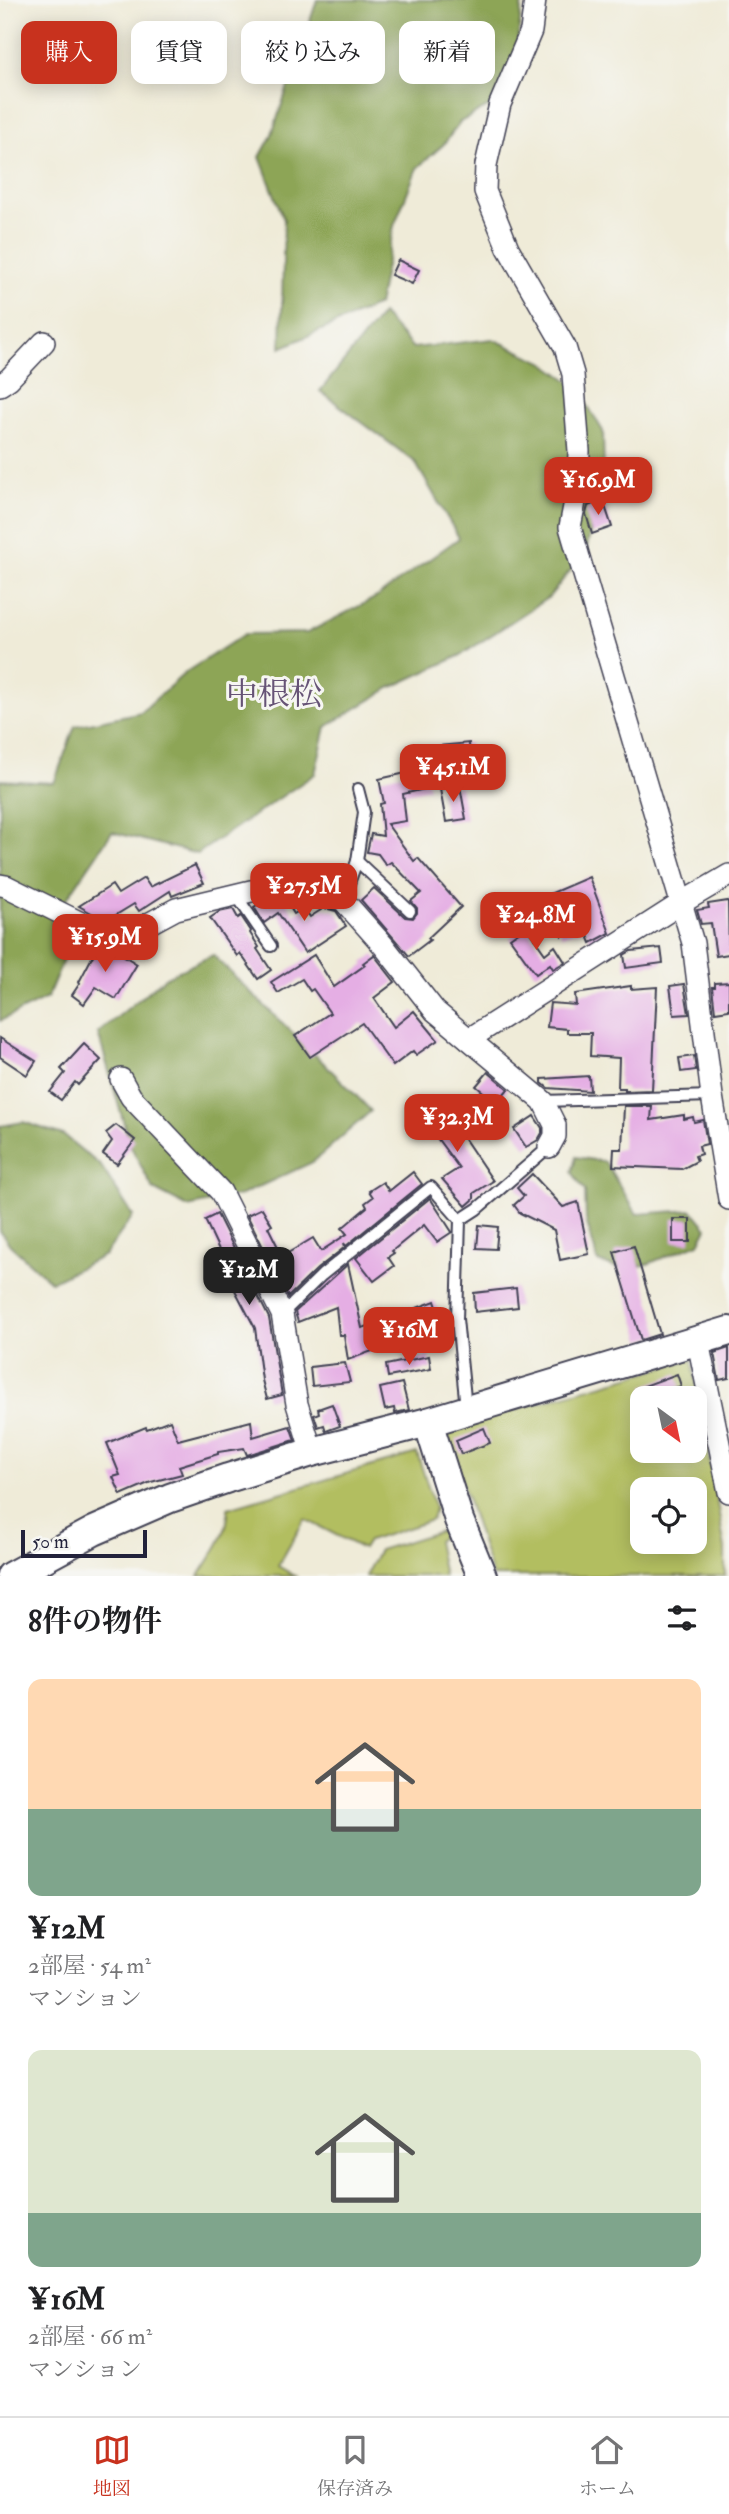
<!DOCTYPE html>
<html lang="ja">
<head>
<meta charset="utf-8">
<style>
	body { margin:0; font-family:"IM FELL Double Pica","Noto Serif JP",serif; background:#f2f2f2; color:#202124; height:100vh; display:flex; flex-direction:column; font-size:26px; white-space:nowrap }
	* { box-sizing:border-box; margin:0 }
	p { font-size:23px; color:#757577 }
	.icon { flex:none; width:38px; height:38px; fill:none; stroke:currentColor; stroke-width:2; stroke-linecap:round; stroke-linejoin:round }
	.map { position:relative; height:1576px; overflow:hidden }
	.panel { display:flex; flex-direction:column; background:#fff; flex:1 }
	.panel>* { flex:none }
	.guide { position:absolute; left:21px; top:21px; width:688px; height:63px; display:flex; gap:14px }
	.needle { width:46px; rotate:147deg }
	.buttons { position:absolute; left:630px; top:1386px; display:grid; gap:14px }
	.buttons a { display:grid; place-items:center; width:77px; height:77px; border-radius:14px; background:#fff; box-shadow:0 4px 18px #0003; font-size:35px }
	.scale { position:absolute; left:21px; bottom:18px; width:126px; box-sizing:border-box; padding-left:7px; border:4px solid #22223b; border-top:0; font-size:19px; line-height:24px; white-space:nowrap; color:#22223b; -webkit-text-stroke:5px #f6f6f2; paint-order:stroke }
	.price { position:absolute; translate:-50% -60px; padding:0 16px; border-radius:14px; background:#c8321e; color:#fff; font-size:23px; line-height:46px; filter:drop-shadow(0 2px 4px #0008) }
	.price::after { content:''; position:absolute; left:50%; top:42px; width:21px; height:16px; margin-left:-10px; background:inherit; clip-path:polygon(0 0,100% 0,50% 100%) }
	.price.on { background:#222; color:#fff }
	ul { padding:0; list-style:none }
	li { display:grid; align-content:center; gap:14px; height:371px; padding:0 28px }
	li span { display:grid; place-items:center; height:217px; border-radius:14px; color:#555 }
	li>.icon { margin-inline-start:auto }
	span .icon { width:126px; height:126px; fill:#fffc; stroke-width:1 }
	li b { font-size:30px }
	h2 { display:flex; justify-content:space-between; align-items:center; height:84px; padding:0 28px; font-size:30px }
	.pill { padding:0 24px; border-radius:14px; background:#fff; box-shadow:0 4px 18px #0003; font-size:24px; line-height:63px }
	.pill.on { background:#c8321e; color:#fff }
	.tabs { display:flex; justify-content:space-around; align-items:center; height:98px; border-top:2px solid #e0e0e0; background:#fff; font-size:19px; color:#757577 }
	.tabs a { display:grid; justify-items:center; gap:4px }
	.tabs .on { color:#c8321e }
	.map>svg:first-child { display:block }
	.green { fill:#b2be60; stroke:#6a704e; stroke-width:2; fill-rule:evenodd }
	.forest { fill:#8da556; stroke:#586448; stroke-width:2 }
	.building { fill:#e5aee4 }
	.lines { fill:none; stroke-linecap:round; stroke-linejoin:round }
	.lane-casing { stroke:#414053; stroke-width:14 }
	.street-casing { stroke:#414053; stroke-width:24 }
	.secondary-casing { stroke:#414053; stroke-width:32 }
	.lane { stroke:#fff; stroke-width:10 }
	.street { stroke:#fff; stroke-width:21 }
	.secondary { stroke:#fff; stroke-width:28 }
	.labels { text-anchor:middle; dominant-baseline:central; stroke-width:6; stroke-linejoin:round; paint-order:stroke }
	.neighbourhood-label { font-size:32px; fill:#665376; stroke:#f6f6f2 }
</style>
</head>
<body>
<div class="map">
<svg width="729" height="1576" viewBox="0 0 729 1576">
	<rect width="100%" height="100%" fill="#f6f6f2"/>
	<filter id="ink" filterUnits="userSpaceOnUse"><feTurbulence type="fractalNoise" baseFrequency=".0143" numOctaves="2"/><feDisplacementMap in="SourceGraphic" scale="14" xChannelSelector="R" yChannelSelector="G"/><feConvolveMatrix kernelMatrix="1 2 1 2 8 2 1 2 1" color-interpolation-filters="sRGB"/></filter>
	<filter id="wash" filterUnits="userSpaceOnUse"><feTurbulence type="fractalNoise" baseFrequency=".00686" numOctaves="4" result="noise"/><feDisplacementMap in="SourceGraphic" scale="28" xChannelSelector="R" yChannelSelector="G"/><feGaussianBlur stdDeviation="1.57" result="paint"/><feColorMatrix in="noise" values="0 0 0 0 0 0 0 0 0 0 0 0 0 0 0 0 0 1.4 0 .05"/><feComposite in="paint" operator="in"/></filter>
	<g filter="url(#wash)">
		<rect width="100%" height="100%" fill="#efebd8"/>
		<g class="green">
			<path d="M692,1359l33,190v27h-233l-47,-147zM642,1398h53v53h-53zM642,1489h53v53h-53z"/>
			<path d="M417,1453l18,55 -3,12 -64,21 -5,8 -58,-30 -27,47 17,10h-96c12,-20 31,-43 29,-68z"/>
			<polygon points="447,1529 447,1534 437,1541 444,1576 365,1576 379,1550"/>
		</g>
		<g class="forest">
			<polygon points="317,0 522,0 516,61 495,103 460,122 444,144 417,168 394,226 378,305 281,348 284,220 260,157 271,137"/>
			<polygon points="382,314 413,348 493,339 543,362 575,385 603,431 604,474 586,551 549,597 461,655 390,688 326,727 315,774 197,854 112,832 51,922 69,946 47,998 0,1021 0,780 54,783 75,726 141,712 186,672 245,634 307,633 377,597 459,538 415,462 320,391"/>
			<path d="M213,955c52,53 107,102 158,156l-58,51 -72,33 -53,12 -35,-18 -23,-44 -32,-112 68,-56z"/>
			<polygon points="23,1122 63,1135 101,1166 133,1216 105,1255 51,1282 10,1245 0,1231 0,1126"/>
			<polygon points="576,1157 605,1162 637,1214 692,1210 707,1228 699,1243 645,1265 620,1269 598,1262 586,1220 585,1191 572,1172"/>
		</g>
		<g id="blocks">
			<g class="building">
				<polygon points="398,260 419,270 412,284 391,275"/>
				<polygon points="603,500 612,527 592,534 586,514 588,506"/>
				<polygon points="469,743 470,759 429,762 428,747"/>
				<polygon points="424,769 429,788 403,794 406,821 387,824 414,861 418,858 461,907 428,938 430,940 409,956 361,900 374,888 405,917 413,918 417,913 417,908 411,901 421,893 391,862 386,865 378,854 367,852 371,834 383,836 380,804 384,803 379,779"/>
				<polygon points="460,786 466,819 446,822 440,789"/>
				<polygon points="195,865 204,883 172,896 170,891 139,911 134,904 106,921 79,906 112,885 118,894 144,878 150,887"/>
				<polygon points="589,877 610,933 591,943 585,928 562,936 547,895"/>
				<polygon points="286,901 294,914 304,908 310,917 324,908 336,911 346,926 305,953 278,913 264,923 254,907 260,903"/>
				<polygon points="728,901 729,954 716,956 711,923 701,924 697,910 709,908 708,904"/>
				<polygon points="233,909 238,918 241,916 251,931 250,933 259,947 257,949 271,970 258,979 240,953 237,956 210,918 219,912"/>
				<polygon points="526,927 545,954 555,946 565,962 553,969 550,964 536,974 510,938"/>
				<polygon points="98,946 113,949 137,964 116,999 96,987 84,1004 72,995 80,983 79,982"/>
				<polygon points="661,948 663,963 626,968 624,955 631,951"/>
				<polygon points="314,955 334,987 365,965 363,963 374,955 395,982 374,998 394,1027 414,1011 438,1040 416,1055 413,1051 393,1066 362,1023 310,1057 295,1036 330,1013 313,989 310,991 302,979 278,993 271,982"/>
				<polygon points="729,982 729,1010 715,1012 712,987 715,987 715,983"/>
				<polygon points="684,984 689,1014 674,1015 670,986"/>
				<polygon points="631,986 631,989 657,987 652,1090 625,1091 625,1088 618,1088 619,1058 590,1056 591,1033 567,1033 567,1029 547,1027 550,1003 576,1005 575,994"/>
				<polygon points="0,1038 36,1061 27,1075 0,1057"/>
				<polygon points="84,1044 101,1060 78,1085 75,1082 61,1100 50,1092 65,1073 61,1069"/>
				<polygon points="694,1056 696,1070 681,1072 679,1058"/>
				<polygon points="488,1072 508,1089 503,1095 488,1096 476,1086"/>
				<polygon points="589,1076 590,1091 548,1088 542,1083 542,1079"/>
				<polygon points="447,1102 456,1113 450,1117 493,1181 474,1193 474,1199 466,1206 442,1179 459,1168 420,1115 434,1105 437,1110"/>
				<polygon points="624,1106 652,1106 651,1120 684,1115 684,1119 693,1117 694,1122 703,1120 707,1144 699,1146 701,1154 695,1156 697,1161 682,1169 613,1166 614,1149 622,1149"/>
				<polygon points="534,1116 542,1128 542,1133 538,1140 526,1147 514,1129"/>
				<polygon points="116,1125 135,1140 117,1164 103,1154 112,1141 106,1133"/>
				<polygon points="413,1172 422,1184 346,1246 344,1243 345,1247 317,1269 288,1297 273,1262 313,1238 321,1251 347,1234 342,1228 367,1207 365,1203 373,1197 369,1191 383,1182 389,1191"/>
				<polygon points="532,1174 563,1207 578,1202 589,1254 560,1260 554,1230 520,1213 514,1205 524,1196 517,1188"/>
				<polygon points="430,1198 452,1232 437,1242 424,1225 392,1251 394,1253 388,1257 394,1266 374,1281 356,1258"/>
				<polygon points="262,1208 272,1225 268,1227 279,1249 266,1253 247,1215"/>
				<polygon points="217,1214 269,1318 282,1395 267,1399 262,1380 255,1328 225,1271 228,1269 205,1220"/>
				<rect x="673" y="1219" width="17" height="23"/>
				<polygon points="479,1225 498,1227 496,1249 477,1248"/>
				<polygon points="634,1246 660,1334 641,1340 614,1252"/>
				<polygon points="348,1264 362,1328 406,1315 406,1312 435,1301 443,1325 348,1360 344,1335 339,1335 336,1307 298,1322 295,1312"/>
				<polygon points="516,1288 518,1307 475,1312 474,1293"/>
				<polygon points="729,1348 729,1378 719,1380 714,1353"/>
				<polygon points="429,1356 431,1369 388,1377 386,1365"/>
				<polygon points="345,1363 350,1382 312,1386 310,1367"/>
				<polygon points="677,1374 681,1386 648,1398 644,1386"/>
				<polygon points="402,1383 409,1410 395,1413 394,1408 385,1410 380,1388"/>
				<polygon points="332,1404 340,1426 326,1431 324,1425 318,1427 314,1415 319,1413 318,1409"/>
				<polygon points="170,1420 178,1440 251,1421 253,1437 290,1426 295,1440 247,1455 244,1448 218,1452 218,1454 179,1466 182,1474 151,1482 121,1495 113,1477 120,1475 107,1443 146,1427 147,1429"/>
				<polygon points="484,1428 490,1443 461,1454 456,1440"/>
			</g>
		</g>
	</g>
	<g filter="url(#ink)">
		<use href="#blocks" fill-opacity="0" stroke="#414053" stroke-width="2"/>
		<g class="lines">
			<g class="lane-casing">
				<g id="lane">
					<polyline points="357,861 410,911"/>
					<polyline points="236,895 271,946"/>
					<polyline points="343,900 357,861 364,812 358,789"/>
					<polyline points="543,1101 712,1096"/>
					<polyline points="282,1314 322,1275 431,1187 460,1220"/>
					<polyline points="466,1408 457,1319 460,1220 477,1209 549,1147"/>
				</g>
			</g>
			<g class="street-casing">
				<g id="street">
					<polyline points="535,0 531,31 500,104 486,165 485,191 508,248 565,347 573,374 579,451 578,486 570,527 693,943 712,1096 729,1199"/>
					<polyline points="0,385 9,379 44,342"/>
					<polyline points="0,885 6,886 103,934 124,937 176,909 251,891 284,888 307,889 343,900 383,945 435,1011 543,1101 555,1125 555,1136 549,1147"/>
					<polyline points="469,1039 683,902 729,875"/>
					<polyline points="121,1079 131,1097 221,1192 282,1314 297,1404 312,1452"/>
					<polyline points="698,1342 729,1492"/>
				</g>
			</g>
			<g class="secondary-casing">
				<g id="secondary">
					<polyline points="428,1422 459,1520 482,1576"/>
					<polyline points="11,1576 94,1531 170,1498 228,1478 312,1452 428,1422 729,1331"/>
				</g>
			</g>
			<use href="#lane" class="lane"/>
			<use href="#street" class="street"/>
			<use href="#secondary" class="secondary"/>
		</g>
	</g>
	<g class="labels">
		<g class="neighbourhood-label">
			<text x="274" y="695">中根松</text>
		</g>
	</g>
</svg>
<div class="buttons">
<a><svg class="needle" viewBox="-14 -14 28 28"><path d="M0-13l5 13h-10z" fill="#e53935"/><path d="M0 13l5-13h-10z" fill="#757577"/></svg></a>
<a><svg class="icon" aria-label="locate" viewBox="0 0 24 24"><circle cx="12" cy="12" r="6"/><path d="M12 2v4M12 18v4M2 12h4M18 12h4"/></svg></a>
</div>
<div class="scale">50 m</div>
<b class="price" style="left:598px;top:517px">¥16.9M</b>
<b class="price" style="left:453px;top:804px">¥45.1M</b>
<b class="price" style="left:304px;top:923px">¥27.5M</b>
<b class="price" style="left:536px;top:952px">¥24.8M</b>
<b class="price" style="left:105px;top:974px">¥15.9M</b>
<b class="price" style="left:457px;top:1154px">¥32.3M</b>
<b class="price on" style="left:249px;top:1307px">¥12M</b>
<b class="price" style="left:409px;top:1367px">¥16M</b>
<div class="guide">
<a class="pill on">購入</a>
<a class="pill">賃貸</a>
<a class="pill">絞り込み</a>
<a class="pill">新着</a>
</div>
</div>
<section class="panel">
<h2>8件の物件<svg class="icon" aria-label="filters" viewBox="0 0 24 24"><path d="M4 7h16M4 17h16"/><circle cx="9" cy="7" r="2"/><circle cx="15" cy="17" r="2"/></svg></h2>
<ul>
<li><span style="background:linear-gradient(#ffd9b3 60%,#7fa58c 0)"><svg class="icon" aria-label="home" viewBox="0 0 24 24"><path d="M3 11l9-7 9 7M6 9v11h12V9"/></svg></span><div><b>¥12M</b><p>2部屋 · 54 m²</p><p>マンション</p></div></li>
<li><span style="background:linear-gradient(#dfe7d0 75%,#7fa58c 0)"><svg class="icon" aria-label="home" viewBox="0 0 24 24"><path d="M3 11l9-7 9 7M6 9v11h12V9"/></svg></span><div><b>¥16M</b><p>2部屋 · 66 m²</p><p>マンション</p></div></li>
</ul>
</section>
<nav class="tabs">
<a class="on"><svg class="icon" aria-label="map" viewBox="0 0 24 24"><path d="M3 6l6-2 6 2 6-2v14l-6 2-6-2-6 2zM9 4v14M15 6v14"/></svg>地図</a>
<a><svg class="icon" aria-label="saved" viewBox="0 0 24 24"><path d="M7 4h10v16l-5-4-5 4z"/></svg>保存済み</a>
<a><svg class="icon" aria-label="home" viewBox="0 0 24 24"><path d="M3 11l9-7 9 7M6 9v11h12V9"/></svg>ホーム</a>
</nav>
</body>
</html>
